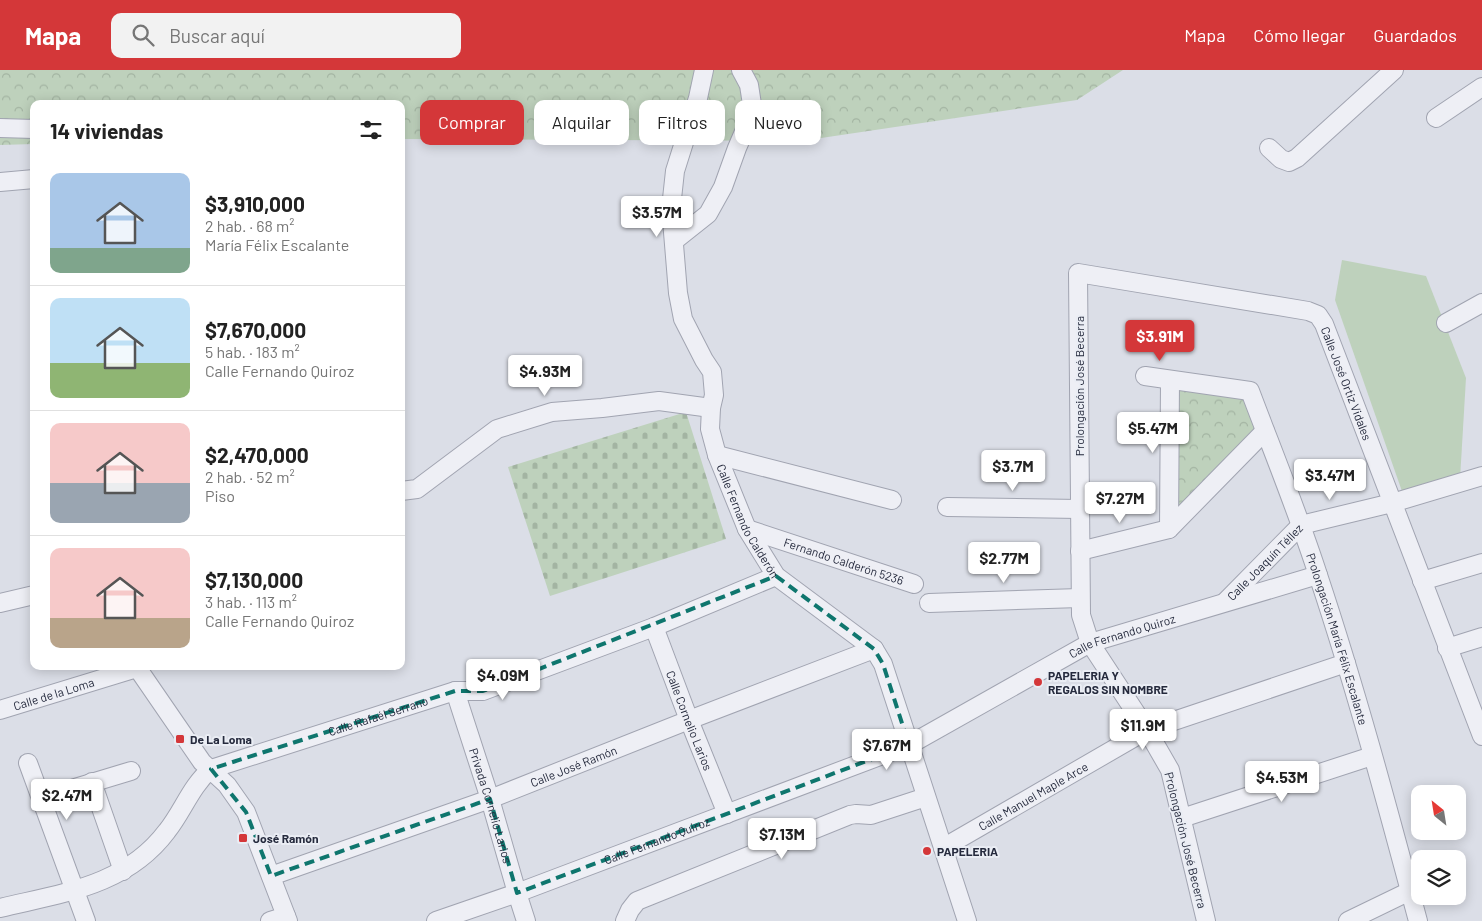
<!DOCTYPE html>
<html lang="es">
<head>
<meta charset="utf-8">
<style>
	body { margin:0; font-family:Barlow,sans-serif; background:#f2f2f2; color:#222; height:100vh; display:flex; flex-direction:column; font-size:19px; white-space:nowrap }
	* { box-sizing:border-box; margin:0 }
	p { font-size:16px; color:#767676 }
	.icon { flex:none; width:28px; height:28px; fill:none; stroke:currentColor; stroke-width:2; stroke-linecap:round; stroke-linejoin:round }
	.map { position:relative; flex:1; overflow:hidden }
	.side { position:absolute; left:30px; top:30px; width:375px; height:570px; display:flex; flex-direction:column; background:#fff; border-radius:10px; box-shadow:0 2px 12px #0003 }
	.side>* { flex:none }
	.banner { position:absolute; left:420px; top:30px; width:475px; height:45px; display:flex; gap:10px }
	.needle { width:32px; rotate:330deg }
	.controls { position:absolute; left:1411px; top:715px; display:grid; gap:10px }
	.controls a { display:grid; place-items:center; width:55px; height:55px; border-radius:10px; background:#fff; box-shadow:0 2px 12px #0003; font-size:25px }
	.price { position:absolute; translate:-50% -42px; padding:0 11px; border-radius:5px; background:#fff; color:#222; font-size:16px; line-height:32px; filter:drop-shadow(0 1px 2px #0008) }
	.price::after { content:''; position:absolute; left:50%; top:30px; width:15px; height:11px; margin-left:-8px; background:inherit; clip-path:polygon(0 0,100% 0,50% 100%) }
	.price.selected { background:#d43739; color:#fff }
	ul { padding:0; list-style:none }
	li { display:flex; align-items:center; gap:15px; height:125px; padding:0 20px }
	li+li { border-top:1px solid #e0e0e0 }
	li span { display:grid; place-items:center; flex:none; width:140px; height:100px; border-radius:10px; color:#555 }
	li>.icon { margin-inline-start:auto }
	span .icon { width:60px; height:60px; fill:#fffc; stroke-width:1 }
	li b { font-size:21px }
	h2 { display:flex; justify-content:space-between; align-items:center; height:60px; padding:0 20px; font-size:21px }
	.tag { padding:0 18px; border-radius:10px; background:#fff; box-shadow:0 2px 12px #0003; font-size:18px; line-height:45px }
	.tag.selected { background:#d43739; color:#fff }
	header { display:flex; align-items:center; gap:30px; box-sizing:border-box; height:70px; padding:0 25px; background:#d43739; color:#fff }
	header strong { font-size:24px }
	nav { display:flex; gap:28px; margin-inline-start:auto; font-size:18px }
	.search { width:350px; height:45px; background:#f2f2f2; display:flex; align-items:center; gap:12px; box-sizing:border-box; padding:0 18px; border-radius:10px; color:#767676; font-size:19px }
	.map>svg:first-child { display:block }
	.grass { fill:#bed1bc }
	.forest { fill:url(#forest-crowns) }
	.cemetery { fill:url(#cemetery-stones) }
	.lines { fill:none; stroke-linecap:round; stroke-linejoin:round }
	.minor-casing { stroke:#a1a4b1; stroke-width:20 }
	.minor { stroke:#eeeff5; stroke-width:18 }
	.marked { fill:none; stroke:#0f766e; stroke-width:4; stroke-dasharray:10 6; stroke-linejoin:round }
	.poi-dot { fill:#d43739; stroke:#eaedf4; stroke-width:2 }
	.labels { text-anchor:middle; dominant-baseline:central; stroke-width:4; stroke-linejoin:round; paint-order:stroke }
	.street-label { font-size:12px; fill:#252a3d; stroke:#eaedf4 }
	.poi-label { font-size:12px; font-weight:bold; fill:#252a3d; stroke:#eaedf4; text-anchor:start }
</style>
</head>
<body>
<header>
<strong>Mapa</strong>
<div class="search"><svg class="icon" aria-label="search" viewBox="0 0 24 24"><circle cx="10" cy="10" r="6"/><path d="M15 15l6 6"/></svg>Buscar aquí</div>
<nav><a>Mapa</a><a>Cómo llegar</a><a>Guardados</a></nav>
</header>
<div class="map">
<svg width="1482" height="851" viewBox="0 0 1482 851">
	<defs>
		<pattern id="forest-crowns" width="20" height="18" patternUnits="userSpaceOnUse" patternTransform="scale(1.25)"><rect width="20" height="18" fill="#bed1bc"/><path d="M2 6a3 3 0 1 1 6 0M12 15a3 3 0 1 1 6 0" fill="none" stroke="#a3b4a2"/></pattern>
		<pattern id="cemetery-stones" width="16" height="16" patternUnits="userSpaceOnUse" patternTransform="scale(1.25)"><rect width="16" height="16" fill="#bed1bc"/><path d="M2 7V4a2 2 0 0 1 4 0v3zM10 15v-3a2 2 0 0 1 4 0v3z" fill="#a3b4a2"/></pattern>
	</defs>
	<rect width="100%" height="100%" fill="#dbdee7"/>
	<polygon class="grass" points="1342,190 1426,206 1466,308 1460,409 1404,427 1335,230"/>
	<g class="forest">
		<polygon points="0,0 1123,0 1077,30 801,71 401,69 401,34 34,34 34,74 0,75"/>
		<polygon points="1173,314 1247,322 1262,360 1171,453"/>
	</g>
	<polygon class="cemetery" points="686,342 726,469 550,526 508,397"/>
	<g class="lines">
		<g class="minor-casing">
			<g id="minor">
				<path id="s1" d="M704,0l-6,28 -23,73 -4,37 7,85 5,26 21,41 8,12 2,23 -3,13 -1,21 7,26 30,74 29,47 98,73 9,15 84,257"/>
				<polyline points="1436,48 1482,17"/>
				<polyline points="0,58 34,59"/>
				<polyline points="1269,78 1281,89 1289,92 1297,88 1394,0"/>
				<polyline points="0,112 34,109"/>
				<polyline points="674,171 708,144 723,117 737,78 753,41 749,15 741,0"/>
				<polyline points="1446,253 1482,233"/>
				<path id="s2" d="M1145,306l105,15c23,61 48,122 68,184 38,114 69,230 100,346"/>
				<polyline points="717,385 892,430"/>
				<polyline points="401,421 417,419 497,359 552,342 602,338 659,331 711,338"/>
				<polyline points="947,437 1079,439"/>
				<path id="s3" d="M747,459l167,55"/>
				<polyline points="1169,459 1170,310"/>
				<polyline points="1080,481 1169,459 1265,361"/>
				<polyline points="1422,511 1482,493"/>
				<path id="s4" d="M1226,531l75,-76 91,-22 90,-27"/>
				<polyline points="0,533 34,525"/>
				<polyline points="929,533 1080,528"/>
				<path id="s5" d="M654,557l35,93 38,94"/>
				<polyline points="1447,578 1482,567"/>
				<polyline points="136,596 202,692 227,715 246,742 288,851"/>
				<path id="s6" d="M455,621l35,108 27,94 9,28"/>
				<path id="s7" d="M0,640l137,-42"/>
				<polyline points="28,693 86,851"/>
				<polyline points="92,712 123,801"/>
				<polyline points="68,720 131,701"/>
				<polyline points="1182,748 1372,686"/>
				<path id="s8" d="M943,778l204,-118 199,-67"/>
				<path id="s9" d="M271,806l219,-77 199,-79 185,-71"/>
				<path id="s10" d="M0,838c62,-15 126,-22 167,-77 16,-20 24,-45 44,-62l244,-78h28l171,-64 122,-51"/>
				<polyline points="270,851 286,846"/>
				<path id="s11" d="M436,851l81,-28 392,-148 181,-102 228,-68"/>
				<polyline points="625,851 630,840 637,831 850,745 856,744 871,745 926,727"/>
				<path id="s12" d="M1206,851l-36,-151 -23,-40 -57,-87 -9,-28 -3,-342 230,38 10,4 6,9 158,412"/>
				<polyline points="1348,851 1410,821"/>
			</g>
		</g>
		<use href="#minor" class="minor"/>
	</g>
	<path class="marked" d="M776,506l98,73 9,15 26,81 -392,148 -27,-94 -219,77 -25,-64 -35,-43 244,-78h28z"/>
	<g class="poi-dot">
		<circle cx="1038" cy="612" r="5"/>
		<rect x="175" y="664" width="10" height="10" rx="2.5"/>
		<rect x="238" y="763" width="10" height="10" rx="2.5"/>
		<circle cx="927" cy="781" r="5"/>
	</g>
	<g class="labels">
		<g class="street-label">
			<text stroke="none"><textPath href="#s12" startOffset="995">Calle José Ortiz Vidales</textPath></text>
			<text transform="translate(1079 316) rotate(-90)">Prolongación José Becerra</text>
			<text stroke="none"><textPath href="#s1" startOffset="472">Calle Fernando Calderón</textPath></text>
			<text stroke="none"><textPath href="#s3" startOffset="102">Fernando Calderón 5236</textPath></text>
			<text stroke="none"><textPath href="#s4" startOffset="55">Calle Joaquín Téllez</textPath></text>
			<text stroke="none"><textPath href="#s11" startOffset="745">Calle Fernando Quiroz</textPath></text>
			<text stroke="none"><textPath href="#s2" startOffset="369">Prolongación María Félix Escalante</textPath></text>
			<text stroke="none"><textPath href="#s7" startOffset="56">Calle de la Loma</textPath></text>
			<text stroke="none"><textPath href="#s10" startOffset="440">Calle Rafaél Serrano</textPath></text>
			<text stroke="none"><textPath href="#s5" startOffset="100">Calle Cornelio Larios</textPath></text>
			<text stroke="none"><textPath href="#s9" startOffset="322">Calle José Ramón</textPath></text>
			<text stroke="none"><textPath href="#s8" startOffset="104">Calle Manuel Maple Arce</textPath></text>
			<text stroke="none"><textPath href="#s6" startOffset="120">Privada Cornelio Larios</textPath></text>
			<text stroke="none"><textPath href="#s11" startOffset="235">Calle Fernando Quiroz</textPath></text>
			<text transform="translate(1186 770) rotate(76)">Prolongación José Becerra</text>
		</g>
		<g class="poi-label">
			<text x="1048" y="605">PAPELERIA Y<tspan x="1048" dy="14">REGALOS SIN NOMBRE</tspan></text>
			<text x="190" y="669">De La Loma</text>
			<text x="253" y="768">José Ramón</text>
			<text x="937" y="781">PAPELERIA</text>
		</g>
	</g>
</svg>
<div class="controls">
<a><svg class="needle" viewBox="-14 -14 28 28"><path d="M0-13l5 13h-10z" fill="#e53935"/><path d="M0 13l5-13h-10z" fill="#767676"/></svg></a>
<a><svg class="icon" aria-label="layers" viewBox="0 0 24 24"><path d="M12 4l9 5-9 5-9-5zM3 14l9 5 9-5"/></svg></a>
</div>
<b class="price" style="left:657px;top:168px">$3.57M</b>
<b class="price selected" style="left:1160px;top:292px">$3.91M</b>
<b class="price" style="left:545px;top:327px">$4.93M</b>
<b class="price" style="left:1153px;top:384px">$5.47M</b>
<b class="price" style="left:1013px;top:422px">$3.7M</b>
<b class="price" style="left:1330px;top:431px">$3.47M</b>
<b class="price" style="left:1120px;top:454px">$7.27M</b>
<b class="price" style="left:1004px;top:514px">$2.77M</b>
<b class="price" style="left:503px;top:631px">$4.09M</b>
<b class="price" style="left:1143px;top:681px">$11.9M</b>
<b class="price" style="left:887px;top:701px">$7.67M</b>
<b class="price" style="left:1282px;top:733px">$4.53M</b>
<b class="price" style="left:67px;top:751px">$2.47M</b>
<b class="price" style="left:782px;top:790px">$7.13M</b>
<div class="banner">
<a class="tag selected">Comprar</a>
<a class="tag">Alquilar</a>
<a class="tag">Filtros</a>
<a class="tag">Nuevo</a>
</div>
<section class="side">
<h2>14 viviendas<svg class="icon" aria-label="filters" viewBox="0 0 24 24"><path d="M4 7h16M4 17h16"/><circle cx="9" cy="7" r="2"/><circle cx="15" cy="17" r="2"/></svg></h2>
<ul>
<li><span style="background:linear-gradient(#a9c7e8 75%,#7fa58c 0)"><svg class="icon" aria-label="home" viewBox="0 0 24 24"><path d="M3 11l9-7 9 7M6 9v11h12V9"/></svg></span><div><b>$3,910,000</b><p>2 hab. · 68 m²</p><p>María Félix Escalante</p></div></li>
<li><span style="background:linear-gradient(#bfe0f5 65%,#8fb573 0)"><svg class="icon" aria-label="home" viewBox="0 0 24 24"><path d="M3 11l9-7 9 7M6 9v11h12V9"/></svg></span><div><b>$7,670,000</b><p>5 hab. · 183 m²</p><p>Calle Fernando Quiroz</p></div></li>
<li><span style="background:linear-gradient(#f6c9c9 60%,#9aa5b1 0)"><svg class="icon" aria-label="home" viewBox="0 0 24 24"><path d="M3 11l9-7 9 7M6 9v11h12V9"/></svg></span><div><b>$2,470,000</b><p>2 hab. · 52 m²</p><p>Piso</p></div></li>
<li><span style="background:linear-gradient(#f6c9c9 70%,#b9a48a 0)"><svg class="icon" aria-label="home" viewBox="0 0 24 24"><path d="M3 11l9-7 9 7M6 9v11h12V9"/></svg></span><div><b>$7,130,000</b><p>3 hab. · 113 m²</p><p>Calle Fernando Quiroz</p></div></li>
</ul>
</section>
</div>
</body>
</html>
